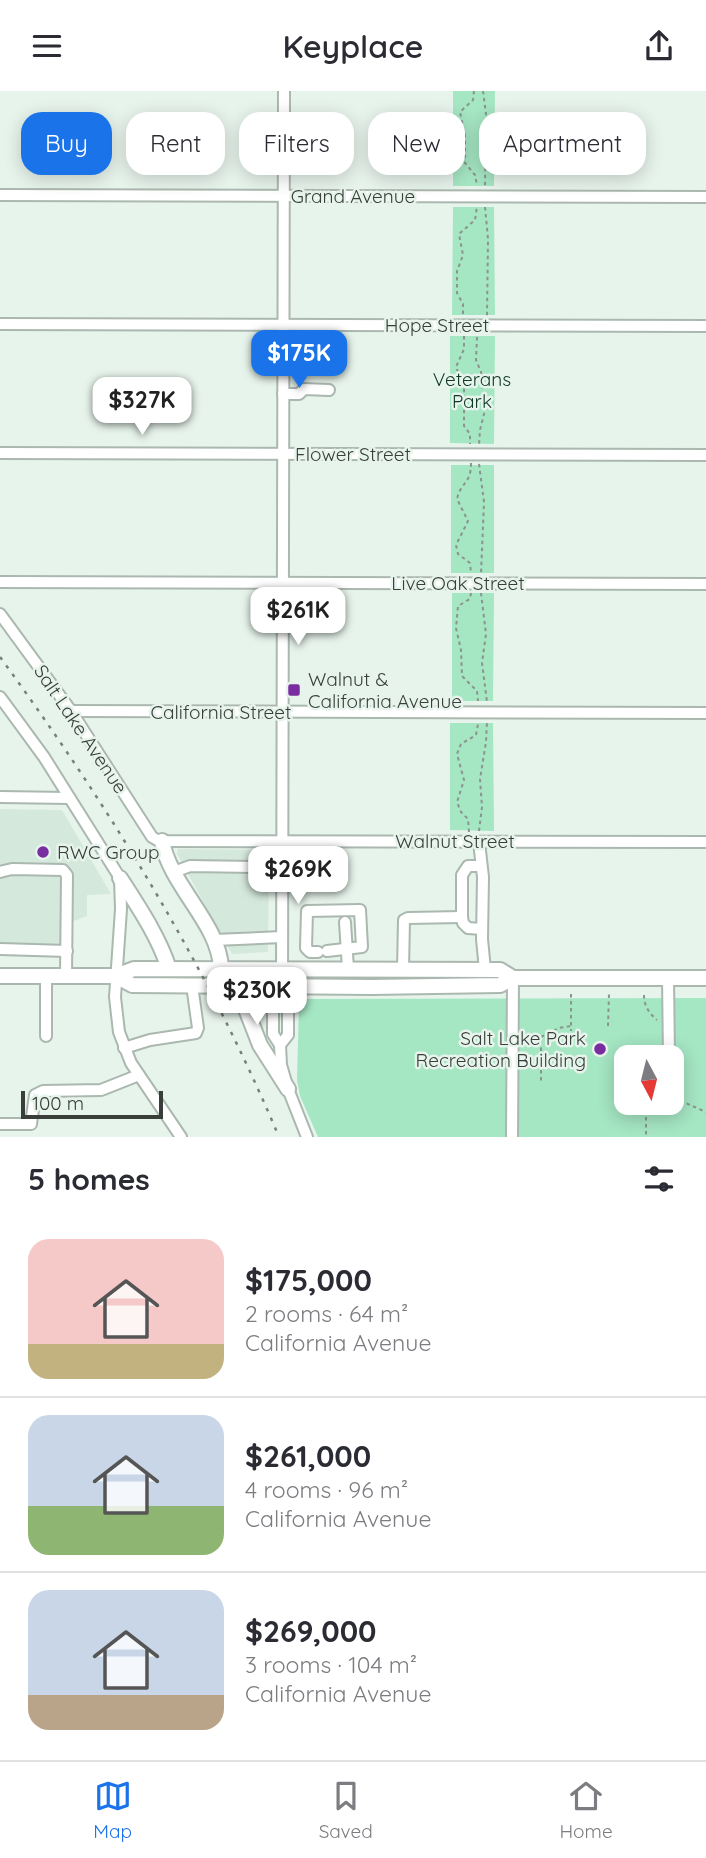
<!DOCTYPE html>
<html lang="en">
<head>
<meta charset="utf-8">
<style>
	body { margin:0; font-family:Quicksand,sans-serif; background:#f7f7f7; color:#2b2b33; height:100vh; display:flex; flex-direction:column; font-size:26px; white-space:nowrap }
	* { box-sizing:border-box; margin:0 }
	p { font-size:23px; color:#7c7c81 }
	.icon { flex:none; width:38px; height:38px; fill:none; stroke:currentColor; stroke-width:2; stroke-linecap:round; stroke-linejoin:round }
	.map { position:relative; height:1046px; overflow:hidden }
	.sheet { display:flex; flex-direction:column; background:#fff; flex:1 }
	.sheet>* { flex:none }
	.hud { position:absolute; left:21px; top:21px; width:665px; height:63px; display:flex; gap:14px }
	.needle { width:46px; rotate:173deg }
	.buttons { position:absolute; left:614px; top:954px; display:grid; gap:14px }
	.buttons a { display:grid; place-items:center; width:70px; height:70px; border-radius:14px; background:#fff; box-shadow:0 4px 18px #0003; font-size:35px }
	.scale { position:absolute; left:21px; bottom:18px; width:142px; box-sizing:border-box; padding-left:7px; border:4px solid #393e3b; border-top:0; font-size:19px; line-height:24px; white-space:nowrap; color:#393e3b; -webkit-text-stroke:5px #e7f4ec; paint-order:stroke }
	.price { position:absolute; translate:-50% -60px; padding:0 16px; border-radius:14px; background:#fff; color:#222; font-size:23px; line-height:46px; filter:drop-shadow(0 2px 4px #0008) }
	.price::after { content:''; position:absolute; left:50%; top:42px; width:21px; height:16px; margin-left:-10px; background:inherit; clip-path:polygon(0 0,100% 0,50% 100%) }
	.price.on { background:#1a73e8; color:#fff }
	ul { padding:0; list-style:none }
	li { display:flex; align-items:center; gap:21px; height:175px; padding:0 28px }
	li+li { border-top:2px solid #e1e1e2 }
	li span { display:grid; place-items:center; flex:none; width:196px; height:140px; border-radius:21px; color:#555 }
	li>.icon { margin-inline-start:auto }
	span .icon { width:84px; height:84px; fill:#fffc; stroke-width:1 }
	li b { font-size:30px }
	h2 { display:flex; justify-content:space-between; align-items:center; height:84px; padding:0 28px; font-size:30px }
	.chip { padding:0 24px; border-radius:21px; background:#fff; box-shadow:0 4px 18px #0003; font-size:24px; line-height:63px }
	.chip.on { background:#1a73e8; color:#fff }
	header { display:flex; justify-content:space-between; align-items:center; height:91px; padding:0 28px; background:#fff; font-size:32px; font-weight:600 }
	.tabs { display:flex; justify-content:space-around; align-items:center; height:98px; border-top:2px solid #e1e1e2; background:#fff; font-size:19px; color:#7c7c81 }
	.tabs a { display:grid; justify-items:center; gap:4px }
	.tabs .on { color:#1a73e8 }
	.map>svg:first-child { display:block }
	.built { fill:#d5e8dc }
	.green { fill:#a5e6c3; fill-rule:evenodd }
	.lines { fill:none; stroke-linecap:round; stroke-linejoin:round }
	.minor-casing { stroke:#abb8b0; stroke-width:14 }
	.major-casing { stroke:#abb8b0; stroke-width:18 }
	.path { stroke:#8b948e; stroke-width:2; stroke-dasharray:3.5 3.5; stroke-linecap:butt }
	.minor { stroke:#fff; stroke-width:10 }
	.major { stroke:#fff; stroke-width:14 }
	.rail { stroke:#78807b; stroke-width:2.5; stroke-dasharray:3.5 7; stroke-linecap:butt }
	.poi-dot { fill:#782ea0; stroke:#e7f4ec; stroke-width:2.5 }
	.labels { text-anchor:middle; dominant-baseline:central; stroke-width:5; stroke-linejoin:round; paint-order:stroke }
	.street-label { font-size:19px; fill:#393e3b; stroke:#e7f4ec }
	.park-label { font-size:19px; fill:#0e3926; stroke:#e7f4ec }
	.poi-label { font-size:19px; fill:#393e3b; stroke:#e7f4ec; text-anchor:start }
</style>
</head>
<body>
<header><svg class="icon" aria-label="menu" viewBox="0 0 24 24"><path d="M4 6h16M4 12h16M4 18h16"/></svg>Keyplace<svg class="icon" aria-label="share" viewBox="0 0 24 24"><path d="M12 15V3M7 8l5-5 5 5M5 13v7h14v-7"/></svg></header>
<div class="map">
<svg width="706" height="1046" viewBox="0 0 706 1046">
	<rect width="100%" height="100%" fill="#e7f4ec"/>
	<g class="built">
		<polygon points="0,718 62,719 111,803 87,804 87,825 71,831 71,864 0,863"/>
		<polygon points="178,758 269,759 268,861 232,863 177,763"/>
	</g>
	<g class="green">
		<polygon points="453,0 495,0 494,95 453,95"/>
		<polygon points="453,116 494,116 495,224 452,224"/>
		<polygon points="450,245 495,245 494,353 450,352"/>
		<rect x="451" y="374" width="43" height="108"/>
		<polygon points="452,502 494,502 493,610 452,610"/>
		<polygon points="450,632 493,632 494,740 450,739"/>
		<path d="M706,907v139h-388l-18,-41 -3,-16 2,-75 2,-5 4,-1zM626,966h46v46h-46z"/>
	</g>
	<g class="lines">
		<g class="minor-casing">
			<g id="minor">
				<polyline points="0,104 706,106"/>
				<polyline points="0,233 706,235"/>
				<polyline points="283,303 299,303 304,298 329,299"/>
				<polyline points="0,362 706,364"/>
				<polyline points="0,491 706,493"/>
				<polyline points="0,523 71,620 152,746 159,750 706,751"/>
				<polyline points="0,606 44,666 120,787 121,818 115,906 119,941 131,972 181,1046"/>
				<polyline points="71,620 706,622"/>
				<polyline points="0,706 69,707"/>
				<polyline points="479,751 483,786 482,848 485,879"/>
				<polyline points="480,775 468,775 462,784 462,826 463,832 468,837 482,838"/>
				<polyline points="0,781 12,778 63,779 67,784 66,885"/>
				<polyline points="174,781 190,775 254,776 268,784 282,784"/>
				<polyline points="345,831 348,878"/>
				<polyline points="214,849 282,846"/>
				<polyline points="0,858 67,860"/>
				<polyline points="318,861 310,861 306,857 307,820 360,819 362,856 327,860"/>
				<polyline points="403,878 404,829 408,827 462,826"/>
				<polyline points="46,885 46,945"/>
				<polyline points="668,887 669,966"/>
				<polyline points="282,895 273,908 273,943 280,954 281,974 288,998 307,1046"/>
				<polyline points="280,954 288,944 288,908 282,895 284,0"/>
				<polyline points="124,957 150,949 196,942 198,937 192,894"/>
				<polyline points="0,1033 31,1033 35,1004 43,1000 101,999 139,984"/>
				<polyline points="512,1046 513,887"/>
			</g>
		</g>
		<g class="major-casing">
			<g id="major">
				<path d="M162,750c8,45 57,82 59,127"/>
				<path d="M120,787c18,28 39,59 49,91"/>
				<polyline points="0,885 116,885 134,878 500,879 513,887"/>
				<polyline points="116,885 132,894 371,896 500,894 513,887 706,887"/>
				<polyline points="237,895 260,954 288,998"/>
			</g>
		</g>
		<g class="path">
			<polyline points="474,0 473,9 460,21 465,45 465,72 475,84 477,94"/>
			<polyline points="483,0 486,23 485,96"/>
			<polyline points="485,116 488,148 487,225"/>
			<polyline points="463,223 463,213 457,202 457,180 463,164 459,143 475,129 477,115"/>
			<polyline points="464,245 464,258 456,276 464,297 464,335 470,343 470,353"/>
			<polyline points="477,246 476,269 481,281 485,319 480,339 479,354"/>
			<path d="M471,372c0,22 -10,18 -14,36l11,22 -12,24 2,9 12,9 1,10"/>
			<polyline points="479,373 484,411 481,483"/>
			<polyline points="471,502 470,508 458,515 456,537 461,559 462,585 477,600 478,610"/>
			<polyline points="481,502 486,543 482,572 487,611"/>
			<polyline points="479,740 482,716 480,688 486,651 487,631"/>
			<polyline points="469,741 468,728 461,721 457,711 464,689 457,663 461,653 476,644 478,633"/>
			<polyline points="571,903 571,940"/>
			<path d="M644,904c0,11 5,18 13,25"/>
			<polyline points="608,935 609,903"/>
			<polyline points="526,946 540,946"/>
			<polyline points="525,974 541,974 541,992"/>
			<polyline points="541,974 541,946 559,937 571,935"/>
			<polyline points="672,990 681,1010 706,1021"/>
			<polyline points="646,1012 646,1046"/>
		</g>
		<use href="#minor" class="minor"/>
		<use href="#major" class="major"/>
		<path class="rail" d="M0,566c109,149 207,309 279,480"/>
	</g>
	<g class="poi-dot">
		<rect x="287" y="592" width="14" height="14" rx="3.5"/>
		<circle cx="43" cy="761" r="7"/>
		<circle cx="600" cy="958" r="7"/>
	</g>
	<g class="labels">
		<g class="street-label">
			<text x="353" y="105">Grand Avenue</text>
			<text x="437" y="234">Hope Street</text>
			<text x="353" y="363">Flower Street</text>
			<text x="458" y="492">Live Oak Street</text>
			<text x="221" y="621">California Street</text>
			<text transform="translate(81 638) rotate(56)">Salt Lake Avenue</text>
			<text x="455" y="750">Walnut Street</text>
		</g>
		<g class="park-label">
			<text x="472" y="288">Veterans<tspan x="472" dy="22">Park</tspan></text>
		</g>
		<g class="poi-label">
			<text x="308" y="588">Walnut &amp;<tspan x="308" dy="22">California Avenue</tspan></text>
			<text x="57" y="761">RWC Group</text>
			<text x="586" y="947" text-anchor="end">Salt Lake Park<tspan x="586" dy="22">Recreation Building</tspan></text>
		</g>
	</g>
</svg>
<div class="buttons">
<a><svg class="needle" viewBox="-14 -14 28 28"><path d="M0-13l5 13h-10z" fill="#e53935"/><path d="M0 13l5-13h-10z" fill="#7c7c81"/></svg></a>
</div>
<div class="scale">100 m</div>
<b class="price on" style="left:299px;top:299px">$175K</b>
<b class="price" style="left:142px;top:346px">$327K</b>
<b class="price" style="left:298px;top:556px">$261K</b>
<b class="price" style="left:298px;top:815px">$269K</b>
<b class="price" style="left:257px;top:936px">$230K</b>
<div class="hud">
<a class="chip on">Buy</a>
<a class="chip">Rent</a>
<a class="chip">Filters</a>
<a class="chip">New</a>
<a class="chip">Apartment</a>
</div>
</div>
<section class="sheet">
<h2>5 homes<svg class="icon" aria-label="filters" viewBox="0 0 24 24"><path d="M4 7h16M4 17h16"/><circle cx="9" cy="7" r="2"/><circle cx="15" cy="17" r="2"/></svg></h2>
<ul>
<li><span style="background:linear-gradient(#f6c9c9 75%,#c2b280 0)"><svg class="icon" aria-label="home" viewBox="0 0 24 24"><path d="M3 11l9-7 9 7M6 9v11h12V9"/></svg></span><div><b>$175,000</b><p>2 rooms · 64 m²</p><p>California Avenue</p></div></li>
<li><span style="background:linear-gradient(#c9d6e8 65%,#8fb573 0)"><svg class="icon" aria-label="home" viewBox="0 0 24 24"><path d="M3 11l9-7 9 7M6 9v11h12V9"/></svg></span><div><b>$261,000</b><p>4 rooms · 96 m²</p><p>California Avenue</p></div></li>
<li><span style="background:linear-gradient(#c9d6e8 75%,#b9a48a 0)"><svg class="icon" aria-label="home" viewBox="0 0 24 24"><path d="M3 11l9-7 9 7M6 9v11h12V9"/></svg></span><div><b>$269,000</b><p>3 rooms · 104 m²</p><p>California Avenue</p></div></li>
</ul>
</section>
<nav class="tabs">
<a class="on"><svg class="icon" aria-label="map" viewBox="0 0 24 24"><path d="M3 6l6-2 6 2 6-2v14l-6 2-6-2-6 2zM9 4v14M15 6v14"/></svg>Map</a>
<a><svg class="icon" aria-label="saved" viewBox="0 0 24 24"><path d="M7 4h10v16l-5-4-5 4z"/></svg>Saved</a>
<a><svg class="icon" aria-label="home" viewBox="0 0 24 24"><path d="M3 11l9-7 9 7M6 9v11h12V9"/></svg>Home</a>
</nav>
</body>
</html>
